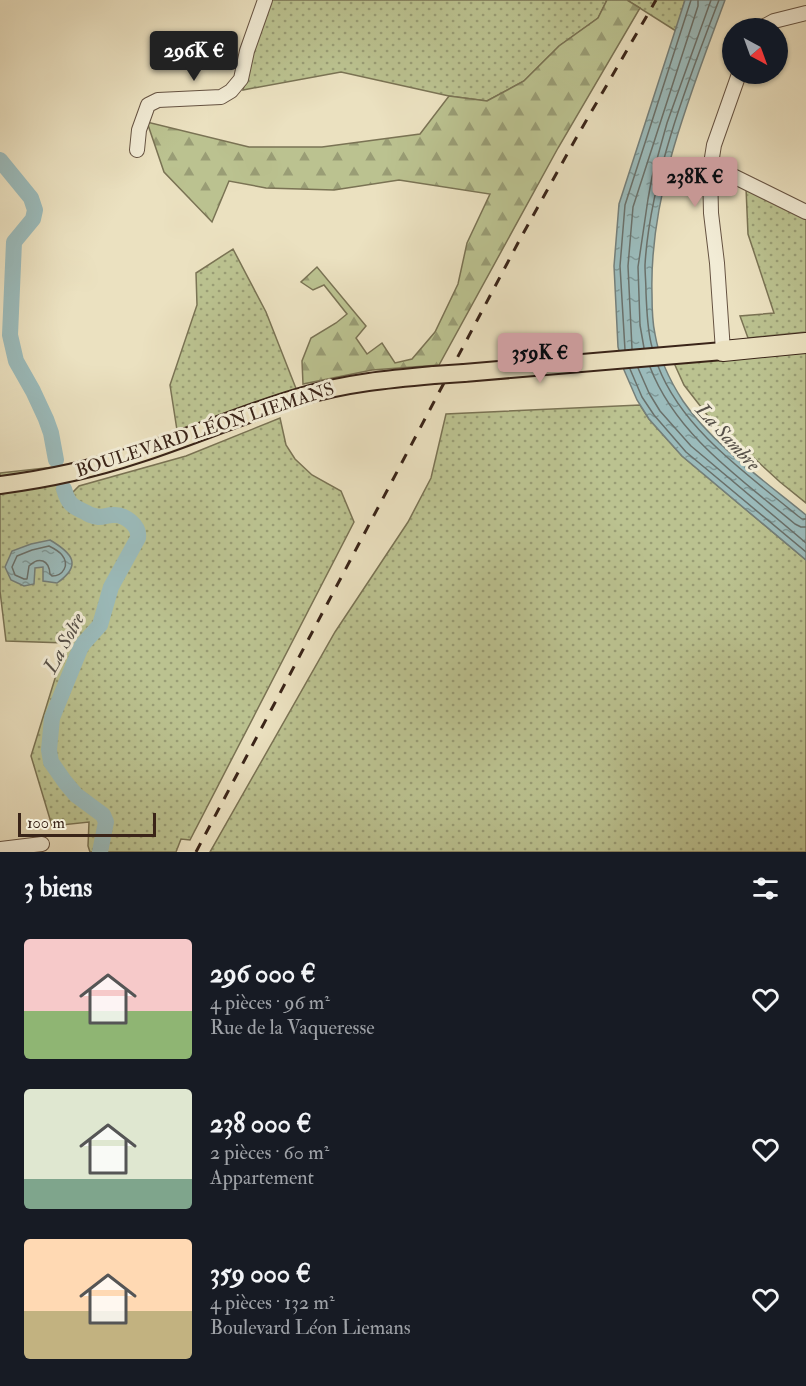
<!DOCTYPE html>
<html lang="fr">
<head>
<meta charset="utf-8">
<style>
	body { margin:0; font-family:"IM FELL Double Pica",serif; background:#242831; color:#f1f3f6; height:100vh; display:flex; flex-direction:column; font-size:22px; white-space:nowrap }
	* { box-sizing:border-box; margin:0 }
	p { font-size:20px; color:#9ea1a6 }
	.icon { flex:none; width:33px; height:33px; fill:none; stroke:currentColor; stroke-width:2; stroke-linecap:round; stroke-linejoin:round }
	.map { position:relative; height:852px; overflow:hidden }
	.details { display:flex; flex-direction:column; background:#171b24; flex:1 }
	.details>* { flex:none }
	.needle { width:39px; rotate:139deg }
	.tools { position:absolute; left:722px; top:18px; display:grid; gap:12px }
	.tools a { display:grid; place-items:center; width:66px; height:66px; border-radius:50%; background:#171b24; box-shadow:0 2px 4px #0004; font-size:30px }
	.scale { position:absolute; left:18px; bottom:15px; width:138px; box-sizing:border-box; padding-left:6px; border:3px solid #3a2418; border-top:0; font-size:16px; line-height:21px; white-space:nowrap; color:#3a2418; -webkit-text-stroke:4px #f2ecd6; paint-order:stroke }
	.price { position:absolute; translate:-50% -51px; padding:0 14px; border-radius:6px; background:#c59692; color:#111; font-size:20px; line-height:39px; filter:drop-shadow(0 2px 3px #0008) }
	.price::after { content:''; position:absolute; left:50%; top:36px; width:18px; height:14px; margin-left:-9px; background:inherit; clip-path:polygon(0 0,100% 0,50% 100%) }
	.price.current { background:#222; color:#fff }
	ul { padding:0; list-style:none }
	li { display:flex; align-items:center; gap:18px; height:150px; padding:0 24px }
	li span { display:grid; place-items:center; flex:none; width:168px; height:120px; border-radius:6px; color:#555 }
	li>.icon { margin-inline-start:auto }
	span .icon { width:72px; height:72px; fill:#fffc; stroke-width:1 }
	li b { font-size:26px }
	h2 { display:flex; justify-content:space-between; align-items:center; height:72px; padding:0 24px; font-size:26px }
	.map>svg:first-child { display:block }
	.grass { fill:url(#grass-dots); stroke:#7a7354; stroke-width:1.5 }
	.forest { fill:url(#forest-firs); stroke:#7a7354; stroke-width:1.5 }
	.water { fill:url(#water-ripples); stroke:#747f7a; stroke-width:1.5 }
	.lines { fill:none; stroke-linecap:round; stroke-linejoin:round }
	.shore { stroke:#6a706a; stroke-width:1.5 }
	.river { stroke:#9bbbbb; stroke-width:16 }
	.minor-casing { stroke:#665342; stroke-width:16 }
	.major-casing { stroke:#3a2418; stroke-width:20 }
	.highway-casing { stroke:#3a2418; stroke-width:22 }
	.minor { stroke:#f2ecd6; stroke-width:14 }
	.major { stroke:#ebe1c0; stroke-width:16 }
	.highway { stroke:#ebe1c0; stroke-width:20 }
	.rail { stroke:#3a2418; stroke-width:3; stroke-dasharray:10 10; stroke-linecap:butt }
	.major-bridge-casing { stroke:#3a2418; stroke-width:20; stroke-linecap:butt }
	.major-bridge { stroke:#ebe1c0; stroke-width:16 }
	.labels { text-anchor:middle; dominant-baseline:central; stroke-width:6; stroke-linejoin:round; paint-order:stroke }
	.street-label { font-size:18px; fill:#3a2418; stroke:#f2ecd6 }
	.water-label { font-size:20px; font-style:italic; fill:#575149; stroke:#f2ecd6 }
</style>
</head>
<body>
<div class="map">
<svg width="806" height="852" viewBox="0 0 806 852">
	<defs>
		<pattern id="grass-dots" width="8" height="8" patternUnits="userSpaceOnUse" patternTransform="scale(1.5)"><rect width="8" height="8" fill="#bbc290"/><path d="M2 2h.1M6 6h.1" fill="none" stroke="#999d75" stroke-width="1.8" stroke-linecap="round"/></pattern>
		<pattern id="forest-firs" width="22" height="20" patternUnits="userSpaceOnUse" patternTransform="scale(1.5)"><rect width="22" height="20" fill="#bbc290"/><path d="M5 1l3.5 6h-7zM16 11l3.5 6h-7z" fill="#999d75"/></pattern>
		<pattern id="water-ripples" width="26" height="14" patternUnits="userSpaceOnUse" patternTransform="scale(1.5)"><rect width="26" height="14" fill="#9bbbbb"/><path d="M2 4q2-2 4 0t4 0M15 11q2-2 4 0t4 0" fill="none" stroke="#7f9897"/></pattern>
	</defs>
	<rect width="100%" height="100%" fill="#ebe1c0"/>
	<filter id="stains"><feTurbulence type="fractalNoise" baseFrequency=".00333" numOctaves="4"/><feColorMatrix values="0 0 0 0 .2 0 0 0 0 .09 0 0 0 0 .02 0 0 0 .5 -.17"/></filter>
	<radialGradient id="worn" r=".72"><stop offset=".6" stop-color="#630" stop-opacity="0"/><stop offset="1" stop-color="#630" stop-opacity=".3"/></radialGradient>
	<g class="grass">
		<polygon points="269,0 607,0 598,18 559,46 524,81 487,101 449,96 341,72 243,90 255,34"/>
		<polygon points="627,0 685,0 676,31"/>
		<polygon points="746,188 806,217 806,332 748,338 740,316 774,313 748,234"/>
		<polygon points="233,249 266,312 297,391 177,430 170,385 197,305 196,273"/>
		<polygon points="806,352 806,503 780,482 708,416 684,385 674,363"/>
		<polygon points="640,405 649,419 682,456 806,560 806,852 210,852 335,632 408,522 431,478 446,414"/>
		<polygon points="280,418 286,445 295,459 312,475 341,491 354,522 190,840 181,839 176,852 90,852 88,846 89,822 52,826 31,756 66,643 6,641 0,591 0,473 54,467 63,502 79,486 186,456"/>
	</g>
	<polygon class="forest" points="607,0 627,0 640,8 558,148 439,365 372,370 303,384 302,361 311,338 336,323 347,314 324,285 313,290 301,282 317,267 366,326 356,338 367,354 382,343 395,363 412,359 435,332 458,284 467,243 490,194 399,180 334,190 266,188 229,181 212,222 164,172 147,122 249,147 322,147 420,134 449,96 487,101 524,81 559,46 598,18"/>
	<g class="water">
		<path d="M685,0h40c-34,93 -76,194 -73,294 0,13 0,27 3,40 4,24 15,47 28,67 29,43 83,81 123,114v45l-124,-104 -33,-37 -12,-19 -13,-30 -6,-23 -4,-81 5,-62z"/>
		<path d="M50,540c22,13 33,25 7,43l-14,-2v-14l-8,1 -1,16 -10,2 -13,-6 -6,-13 7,-16 19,-7z"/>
	</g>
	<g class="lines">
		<g class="shore">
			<path d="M652,347c-5,-18 -5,-36 -6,-54 0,-10 -1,-19 -1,-28 5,-87 43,-184 74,-265"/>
			<polyline points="644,348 640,325 638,267 648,199 652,177 667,123 711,0"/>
			<polyline points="632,349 628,266 633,207 698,6 698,0"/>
			<polyline points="625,350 620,266 625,205 691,0"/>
			<path d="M658,366c24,63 89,108 140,150l4,3h4"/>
			<path d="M650,367c26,68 91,112 145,157l6,3h5"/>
			<polyline points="638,368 649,393 660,411 691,446 806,543"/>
			<polyline points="630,369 642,397 654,415 686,452 806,552"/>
			<path d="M49,546c4,2 10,5 13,9 8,10 1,21 -10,21l-2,-2c-1,-14 -11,-18 -21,-8l-2,13h-3l-9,-4 -3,-8 5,-11 15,-6z"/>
		</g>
		<g class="river">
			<polyline points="0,160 31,198 35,210 33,219 14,242 10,335 16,361 33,391 46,419 51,433 56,460"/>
			<path d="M64,489c4,14 7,17 21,23 4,3 8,4 14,5 5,0 9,-2 14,-2 12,-1 27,11 25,23l-27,49 -11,38 -17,19 -3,5 -28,69 -3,32 2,12 14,20 11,13 27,20 3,7 -6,30"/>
		</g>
		<g class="minor-casing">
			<g id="minor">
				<polyline points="761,28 774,21 806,13"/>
				<polyline points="137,150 139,130 148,105 158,100 221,97 231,91 241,79 247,51 265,0"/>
				<polyline points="710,170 731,175 806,212"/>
				<polyline points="723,351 717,263 711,213 710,170 714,145 739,74"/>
				<polyline points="0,849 42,844"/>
			</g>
		</g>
		<g class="major-casing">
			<g id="major">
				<polyline points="464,373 723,351"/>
				<path d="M0,485c47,-6 93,-16 138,-31 56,-18 109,-42 165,-58 43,-13 87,-17 131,-21"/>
			</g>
		</g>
		<g class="highway-casing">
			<polyline id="highway" points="723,351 806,343"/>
		</g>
		<use href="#minor" class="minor"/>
		<use href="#major" class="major"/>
		<use href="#highway" class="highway"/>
		<polyline class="rail" points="196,852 519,241 575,140 656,0"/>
		<g class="major-bridge-casing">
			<polyline id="major-bridge" points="434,375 464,373"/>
		</g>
		<use href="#major-bridge" class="major-bridge"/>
	</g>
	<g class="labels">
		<g class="street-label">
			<text transform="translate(205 430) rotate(-18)">BOULEVARD LÉON LIEMANS</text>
		</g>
		<g class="water-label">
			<text transform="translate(728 437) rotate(47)">La Sambre</text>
			<text transform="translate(64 643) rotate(-62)">La Solre</text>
		</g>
	</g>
	<rect width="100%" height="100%" filter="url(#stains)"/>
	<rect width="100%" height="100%" fill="url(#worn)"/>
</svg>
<div class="tools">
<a><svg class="needle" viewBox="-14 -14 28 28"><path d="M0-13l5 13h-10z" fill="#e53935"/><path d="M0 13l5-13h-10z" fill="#9ea1a6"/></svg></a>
</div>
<div class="scale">100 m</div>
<b class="price current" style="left:194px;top:82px">296K €</b>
<b class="price" style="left:695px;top:208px">238K €</b>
<b class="price" style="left:540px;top:384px">359K €</b>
</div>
<section class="details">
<h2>3 biens<svg class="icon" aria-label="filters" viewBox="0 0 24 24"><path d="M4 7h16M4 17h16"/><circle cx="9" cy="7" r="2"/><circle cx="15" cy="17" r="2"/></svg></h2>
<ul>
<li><span style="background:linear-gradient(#f6c9c9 60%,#8fb573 0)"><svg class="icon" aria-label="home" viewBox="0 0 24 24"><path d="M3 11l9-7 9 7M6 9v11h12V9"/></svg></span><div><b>296 000 €</b><p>4 pièces · 96 m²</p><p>Rue de la Vaqueresse</p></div><svg class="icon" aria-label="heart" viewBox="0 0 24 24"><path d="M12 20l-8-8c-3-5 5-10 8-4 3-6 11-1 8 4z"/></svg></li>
<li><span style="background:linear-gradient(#dfe7d0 75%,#7fa58c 0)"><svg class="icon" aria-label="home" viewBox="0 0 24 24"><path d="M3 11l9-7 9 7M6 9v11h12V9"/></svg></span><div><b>238 000 €</b><p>2 pièces · 60 m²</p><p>Appartement</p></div><svg class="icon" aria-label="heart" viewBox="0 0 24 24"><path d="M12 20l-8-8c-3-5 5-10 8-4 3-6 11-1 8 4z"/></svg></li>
<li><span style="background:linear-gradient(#ffd9b3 60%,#c2b280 0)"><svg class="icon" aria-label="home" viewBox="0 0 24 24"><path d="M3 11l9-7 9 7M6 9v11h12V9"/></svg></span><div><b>359 000 €</b><p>4 pièces · 132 m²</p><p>Boulevard Léon Liemans</p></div><svg class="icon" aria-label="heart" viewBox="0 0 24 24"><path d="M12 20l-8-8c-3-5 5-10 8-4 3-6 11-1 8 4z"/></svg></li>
</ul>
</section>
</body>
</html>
